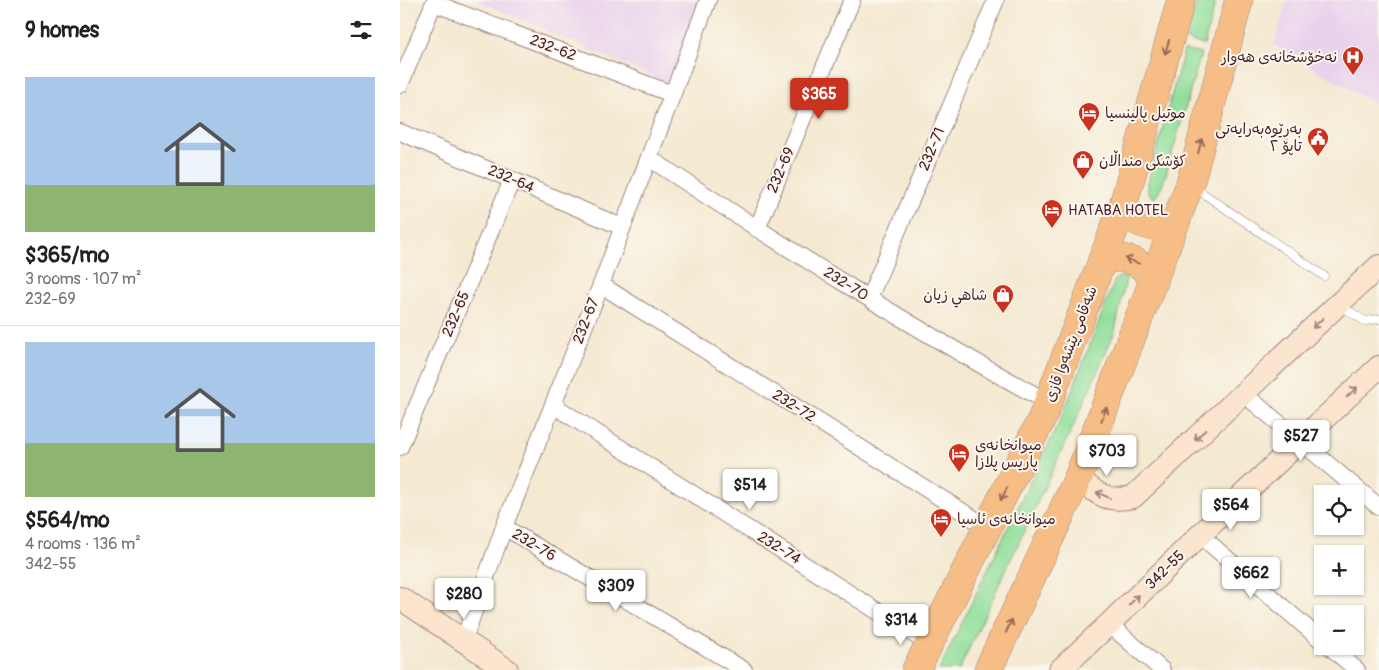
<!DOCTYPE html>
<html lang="en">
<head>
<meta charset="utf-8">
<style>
	body { margin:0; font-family:Pangolin,"Playpen Sans Arabic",sans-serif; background:#f2f2f2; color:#202124; height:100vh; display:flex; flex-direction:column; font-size:19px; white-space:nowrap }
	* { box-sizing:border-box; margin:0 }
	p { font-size:16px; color:#757577 }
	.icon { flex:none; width:28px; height:28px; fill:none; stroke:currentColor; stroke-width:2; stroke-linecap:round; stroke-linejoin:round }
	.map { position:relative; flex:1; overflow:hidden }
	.drawer { display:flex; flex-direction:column; background:#fff; width:400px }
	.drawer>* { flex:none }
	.controls { position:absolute; left:914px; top:485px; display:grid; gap:10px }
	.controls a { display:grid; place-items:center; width:50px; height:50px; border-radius:0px; background:#fff; box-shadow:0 1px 4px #0004; font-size:25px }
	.price { position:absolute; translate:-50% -42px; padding:0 11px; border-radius:5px; background:#fff; color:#222; font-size:16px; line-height:32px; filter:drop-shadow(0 1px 2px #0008) }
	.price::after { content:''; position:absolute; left:50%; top:30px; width:15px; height:11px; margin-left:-8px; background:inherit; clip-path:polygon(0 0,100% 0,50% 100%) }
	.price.on { background:#c8321e; color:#fff }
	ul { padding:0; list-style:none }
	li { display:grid; align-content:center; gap:10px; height:265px; padding:0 25px }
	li+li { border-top:1px solid #e0e0e0 }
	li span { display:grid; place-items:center; height:155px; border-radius:0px; color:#555 }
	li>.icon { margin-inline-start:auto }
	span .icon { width:90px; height:90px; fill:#fffc; stroke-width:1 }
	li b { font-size:21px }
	h2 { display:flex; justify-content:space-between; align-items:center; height:60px; padding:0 25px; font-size:21px }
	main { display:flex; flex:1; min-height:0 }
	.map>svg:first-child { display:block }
	.built { fill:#e9d2ed }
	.green { fill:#92df9c; stroke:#6e7f64 }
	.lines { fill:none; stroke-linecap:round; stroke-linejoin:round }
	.lane-casing { stroke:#9f847e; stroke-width:9 }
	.street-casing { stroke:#9f847e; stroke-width:18 }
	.secondary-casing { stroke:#9f847e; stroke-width:24 }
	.highway-casing { stroke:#9f847e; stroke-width:29 }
	.lane { stroke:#fff; stroke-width:8 }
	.street { stroke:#fff; stroke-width:16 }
	.secondary { stroke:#fbe5cf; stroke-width:22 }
	.highway { stroke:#f6be86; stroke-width:28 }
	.oneway { stroke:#976754 }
	.oneway2 { stroke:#a2827d }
	.labels { text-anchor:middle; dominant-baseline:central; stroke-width:4; stroke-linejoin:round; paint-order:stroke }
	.street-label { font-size:15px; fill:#4a1f2b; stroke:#fbf7ec }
	.poi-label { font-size:15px; fill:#4a1f2b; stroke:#fbf7ec; text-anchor:start }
</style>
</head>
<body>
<main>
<section class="drawer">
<h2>9 homes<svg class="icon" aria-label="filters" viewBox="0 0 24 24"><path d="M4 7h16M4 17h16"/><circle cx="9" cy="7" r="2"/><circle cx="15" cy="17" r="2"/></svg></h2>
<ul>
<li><span style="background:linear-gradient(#a9c7e8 70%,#8fb573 0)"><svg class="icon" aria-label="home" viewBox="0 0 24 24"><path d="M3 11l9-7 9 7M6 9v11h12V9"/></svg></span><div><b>$365/mo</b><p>3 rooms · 107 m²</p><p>232-69</p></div></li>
<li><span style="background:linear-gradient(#a9c7e8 65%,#8fb573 0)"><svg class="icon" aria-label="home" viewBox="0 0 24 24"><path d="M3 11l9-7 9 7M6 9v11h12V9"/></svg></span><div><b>$564/mo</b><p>4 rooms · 136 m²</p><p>342-55</p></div></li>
</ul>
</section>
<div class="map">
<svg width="979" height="670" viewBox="0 0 979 670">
	<rect width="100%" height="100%" fill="#fbf7ec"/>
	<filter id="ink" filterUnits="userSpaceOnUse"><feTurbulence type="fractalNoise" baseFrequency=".02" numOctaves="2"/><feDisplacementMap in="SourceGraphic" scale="10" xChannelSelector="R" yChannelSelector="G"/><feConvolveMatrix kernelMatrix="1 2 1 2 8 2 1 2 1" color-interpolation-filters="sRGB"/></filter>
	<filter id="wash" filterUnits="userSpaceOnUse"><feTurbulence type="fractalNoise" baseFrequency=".0096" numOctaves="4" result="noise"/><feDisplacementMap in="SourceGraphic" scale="20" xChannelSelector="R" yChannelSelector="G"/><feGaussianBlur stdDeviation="1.12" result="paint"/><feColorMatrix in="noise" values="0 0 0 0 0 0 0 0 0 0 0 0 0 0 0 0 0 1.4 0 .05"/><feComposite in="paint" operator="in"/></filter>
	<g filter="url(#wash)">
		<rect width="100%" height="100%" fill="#f4e9d1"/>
		<g class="built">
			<polygon points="76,0 300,0 268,83"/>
			<polygon points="887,0 979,0 979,106 874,45"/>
		</g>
		<g class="green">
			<polygon points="797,0 816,0 804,45 786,40"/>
			<polygon points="784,50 801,54 764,181 758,194 754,198 748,193 748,182"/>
			<polygon points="724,276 726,279 715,331 678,416 559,670 539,670 663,414 715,280 719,277"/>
		</g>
	</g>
	<g filter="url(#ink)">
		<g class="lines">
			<g class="lane-casing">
				<g id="lane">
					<polyline points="794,187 924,276"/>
					<polyline points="939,305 965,321 979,319"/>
				</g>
			</g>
			<g class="street-casing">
				<g id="street">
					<polyline points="34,3 272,94"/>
					<polyline points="0,85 35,0"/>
					<polyline points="0,132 222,227"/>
					<path d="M249,158c131,86 262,170 399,244"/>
					<polyline points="357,229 452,0"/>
					<polyline points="201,285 587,527"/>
					<polyline points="469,298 596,0"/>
					<polyline points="844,394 979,507"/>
					<polyline points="153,405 529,644"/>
					<polyline points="0,447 112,180"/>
					<polyline points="104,527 344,670"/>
					<polyline points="800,535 922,641"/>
					<polyline points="709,624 762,670"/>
					<polyline points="63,642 104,527 201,285 308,0"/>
					<polyline points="929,646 957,670"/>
				</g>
			</g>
			<g class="secondary-casing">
				<g id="secondary">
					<path d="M678,478c19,16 29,25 55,19l246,-231"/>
					<polyline points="0,598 107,670"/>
					<polyline points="660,670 709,624 800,535 979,367"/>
				</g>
			</g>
			<g class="highway-casing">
				<g id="highway">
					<path d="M722,209c15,17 33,21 54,13"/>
					<path d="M702,260c22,-6 41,1 52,21"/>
					<polyline points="516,670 642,418 722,209 781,0"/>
					<polyline points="588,670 678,478 790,184 839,0"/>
				</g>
			</g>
			<use href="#lane" class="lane"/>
			<use href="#street" class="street"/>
			<use href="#secondary" class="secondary"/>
			<use href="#highway" class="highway"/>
		</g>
		<defs><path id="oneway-shaft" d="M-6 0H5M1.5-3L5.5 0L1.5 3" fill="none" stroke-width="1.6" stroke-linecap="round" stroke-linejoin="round" transform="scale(1.25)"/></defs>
		<g class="oneway">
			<use href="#oneway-shaft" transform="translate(767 47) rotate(106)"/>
			<use href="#oneway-shaft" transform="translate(800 146) rotate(-75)"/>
			<use href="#oneway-shaft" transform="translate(732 261) rotate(-159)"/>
			<use href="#oneway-shaft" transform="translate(704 414) rotate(-69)"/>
			<use href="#oneway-shaft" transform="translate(604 494) rotate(117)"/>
			<use href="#oneway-shaft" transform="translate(609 626) rotate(-65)"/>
		</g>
		<g class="oneway2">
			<use href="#oneway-shaft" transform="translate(918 323) rotate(136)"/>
			<use href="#oneway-shaft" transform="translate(952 392) rotate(-43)"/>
			<use href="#oneway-shaft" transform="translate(800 435) rotate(137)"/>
			<use href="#oneway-shaft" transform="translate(703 495) rotate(-156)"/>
			<use href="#oneway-shaft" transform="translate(734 600) rotate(-45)"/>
		</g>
	</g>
	<defs>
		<g id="hospital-pin" transform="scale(1.125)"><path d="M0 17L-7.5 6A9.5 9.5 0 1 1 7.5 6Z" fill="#c8321e" stroke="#fbf7ec"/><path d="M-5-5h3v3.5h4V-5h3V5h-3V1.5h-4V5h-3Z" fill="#fff"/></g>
		<g id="hotel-pin" transform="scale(1.125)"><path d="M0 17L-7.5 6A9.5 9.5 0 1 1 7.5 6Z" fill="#c8321e" stroke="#fbf7ec"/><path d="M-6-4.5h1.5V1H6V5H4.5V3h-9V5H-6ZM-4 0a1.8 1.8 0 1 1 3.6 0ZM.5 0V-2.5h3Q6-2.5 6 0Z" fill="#fff"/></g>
		<g id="civic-pin" transform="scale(1.125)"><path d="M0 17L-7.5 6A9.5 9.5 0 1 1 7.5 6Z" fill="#c8321e" stroke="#fbf7ec"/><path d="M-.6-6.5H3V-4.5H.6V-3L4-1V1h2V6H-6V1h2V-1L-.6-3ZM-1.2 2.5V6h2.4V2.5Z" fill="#fff"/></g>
		<g id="shop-pin" transform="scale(1.125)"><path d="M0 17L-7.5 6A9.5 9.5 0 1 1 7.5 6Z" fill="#c8321e" stroke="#fbf7ec"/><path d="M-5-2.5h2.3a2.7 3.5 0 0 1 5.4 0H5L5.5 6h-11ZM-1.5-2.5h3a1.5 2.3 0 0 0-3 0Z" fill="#fff"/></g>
	</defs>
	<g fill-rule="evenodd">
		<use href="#hospital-pin" x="953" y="57"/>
		<use href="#hotel-pin" x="689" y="113"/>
		<use href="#civic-pin" x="918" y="138"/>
		<use href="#shop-pin" x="683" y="161"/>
		<use href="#hotel-pin" x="652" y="210"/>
		<use href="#shop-pin" x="603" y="295"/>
		<use href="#hotel-pin" x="559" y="454"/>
		<use href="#hotel-pin" x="541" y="519"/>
	</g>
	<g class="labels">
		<g class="street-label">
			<text transform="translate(153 48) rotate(21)">232-62</text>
			<text transform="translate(532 149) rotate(-67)">232-71</text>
			<text transform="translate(381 170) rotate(-67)">232-69</text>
			<text transform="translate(111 179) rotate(23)">232-64</text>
			<text transform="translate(446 284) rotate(32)">232-70</text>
			<text transform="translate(56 314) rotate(-67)">232-65</text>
			<text transform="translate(186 321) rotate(-69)">232-67</text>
			<text transform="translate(671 344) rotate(-69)">شەقامی پێشەوا قازی</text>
			<text transform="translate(394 406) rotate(32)">232-72</text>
			<text transform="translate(134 545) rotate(31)">232-76</text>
			<text transform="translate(379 548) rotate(32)">232-74</text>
			<text transform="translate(765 570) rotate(-45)">342-55</text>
		</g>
		<g class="poi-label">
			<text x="937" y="57" text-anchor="end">نەخۆشخانەی هەوار</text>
			<text x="705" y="113">موتيل پالينسيا</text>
			<text x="902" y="129" text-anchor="end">بەڕێوەبەرایەتی<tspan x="902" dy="17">تاپۆ ٢</tspan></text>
			<text x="699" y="161">کۆشکی منداڵان</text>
			<text x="668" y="210">HATABA HOTEL</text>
			<text x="587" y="295" text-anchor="end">شاهي زيان</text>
			<text x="575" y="445">میوانخانەی<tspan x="575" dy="17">پاریس پلازا</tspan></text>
			<text x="557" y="519">میوانخانەی ئاسیا</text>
		</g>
	</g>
</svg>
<div class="controls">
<a><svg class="icon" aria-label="locate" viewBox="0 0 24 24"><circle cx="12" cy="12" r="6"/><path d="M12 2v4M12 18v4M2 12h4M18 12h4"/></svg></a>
<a>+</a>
<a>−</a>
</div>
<b class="price on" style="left:419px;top:120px">$365</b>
<b class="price" style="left:901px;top:462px">$527</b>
<b class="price" style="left:707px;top:477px">$703</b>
<b class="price" style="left:350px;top:511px">$514</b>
<b class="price" style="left:831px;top:531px">$564</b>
<b class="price" style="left:851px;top:599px">$662</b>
<b class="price" style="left:216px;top:612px">$309</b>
<b class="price" style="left:64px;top:620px">$280</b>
<b class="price" style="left:501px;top:646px">$314</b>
</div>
</main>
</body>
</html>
